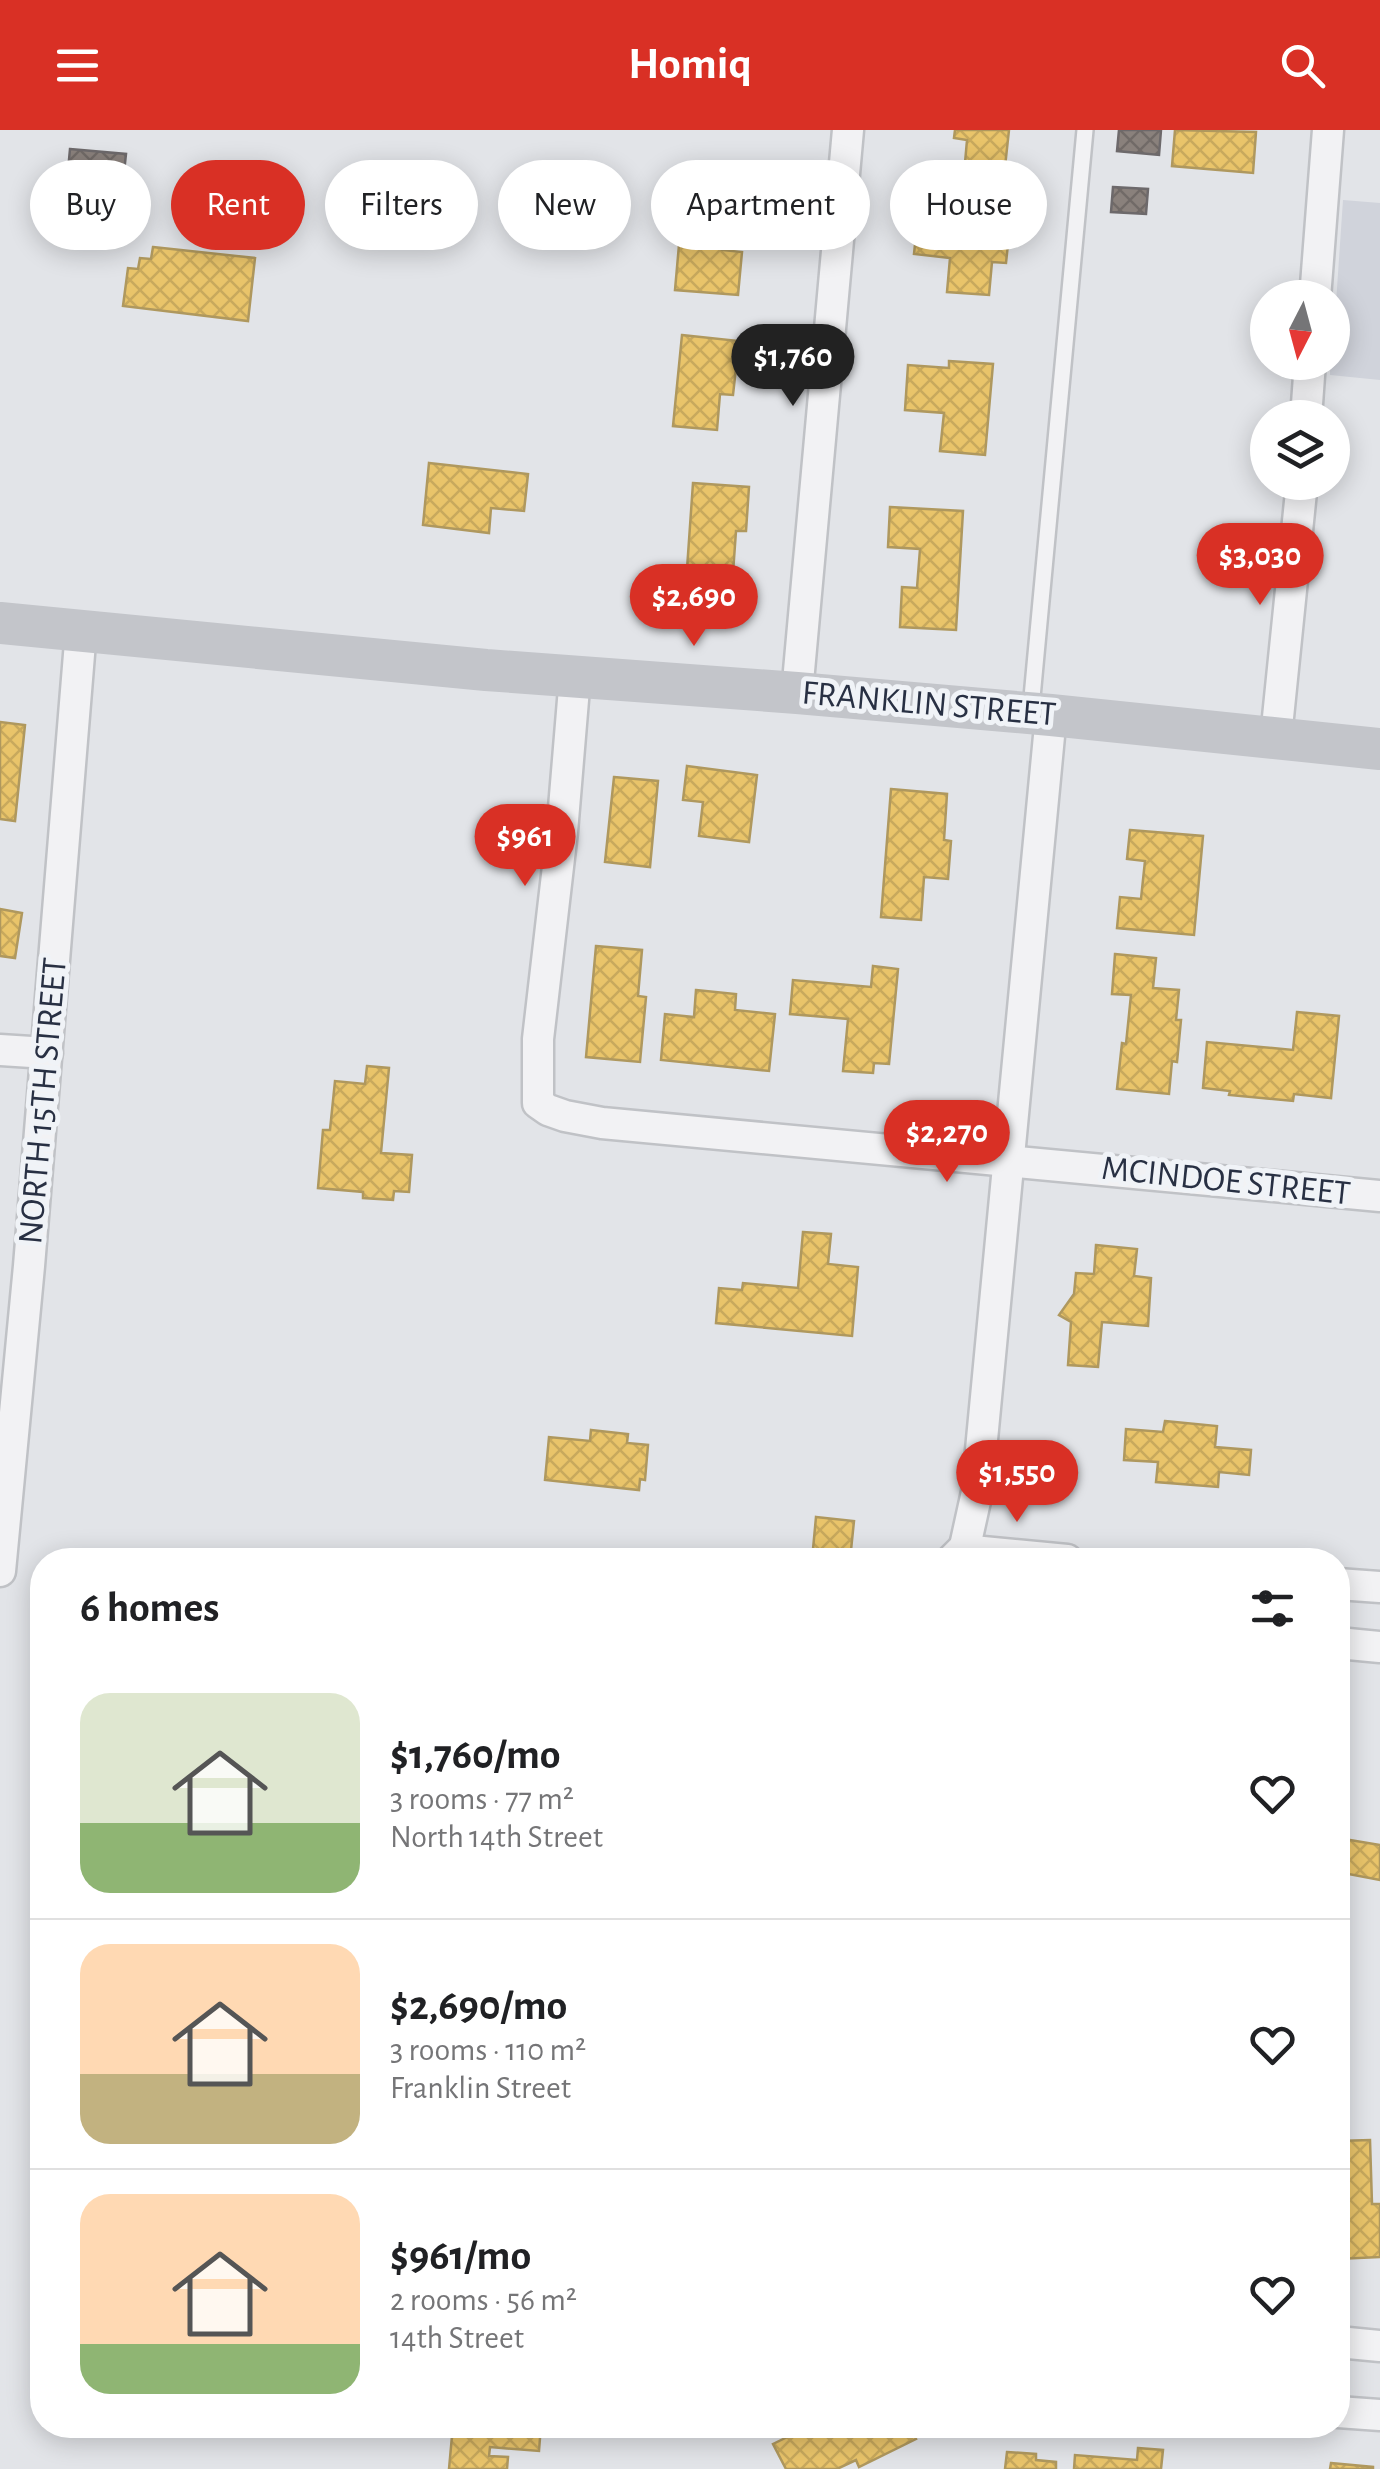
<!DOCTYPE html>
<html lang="en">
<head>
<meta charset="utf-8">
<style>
	body { margin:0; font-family:"Alegreya Sans",sans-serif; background:#f2f2f2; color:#202124; height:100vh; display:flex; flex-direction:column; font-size:38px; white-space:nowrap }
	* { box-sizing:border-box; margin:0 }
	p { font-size:32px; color:#757577 }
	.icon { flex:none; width:55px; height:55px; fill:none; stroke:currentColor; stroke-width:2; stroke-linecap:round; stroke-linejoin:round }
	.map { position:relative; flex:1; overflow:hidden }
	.side { position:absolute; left:30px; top:1418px; width:1320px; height:890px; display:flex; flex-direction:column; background:#fff; border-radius:40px; box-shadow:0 5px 25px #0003 }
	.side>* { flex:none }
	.top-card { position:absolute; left:30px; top:30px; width:1320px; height:90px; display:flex; gap:20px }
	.needle { width:65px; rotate:186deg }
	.controls { position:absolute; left:1250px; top:150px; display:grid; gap:20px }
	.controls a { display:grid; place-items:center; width:100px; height:100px; border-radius:50%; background:#fff; box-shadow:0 5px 25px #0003; font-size:50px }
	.price { position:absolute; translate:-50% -85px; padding:0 22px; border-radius:35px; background:#d93025; color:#fff; font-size:32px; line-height:65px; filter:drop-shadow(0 2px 5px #0008) }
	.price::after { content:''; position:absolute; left:50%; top:60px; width:30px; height:22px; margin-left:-15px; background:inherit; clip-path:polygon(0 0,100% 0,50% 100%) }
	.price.selected { background:#222; color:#fff }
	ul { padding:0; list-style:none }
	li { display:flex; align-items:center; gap:30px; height:250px; padding:0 50px }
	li+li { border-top:2px solid #e0e0e0 }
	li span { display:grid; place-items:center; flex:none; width:280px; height:200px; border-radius:30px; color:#555 }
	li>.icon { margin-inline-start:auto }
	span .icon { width:120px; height:120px; fill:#fffc; stroke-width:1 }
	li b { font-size:42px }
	h2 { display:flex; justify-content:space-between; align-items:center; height:120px; padding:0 50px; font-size:42px }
	.tag { padding:0 35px; border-radius:45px; background:#fff; box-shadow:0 5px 25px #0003; font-size:35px; line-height:90px }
	.tag.selected { background:#d93025; color:#fff }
	header { display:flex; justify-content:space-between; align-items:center; height:130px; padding:0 50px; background:#d93025; color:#fff; font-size:45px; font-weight:600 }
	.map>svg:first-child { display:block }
	.built { fill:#d0d3db }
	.homes { fill:url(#homes-cross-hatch); stroke:#af985e; stroke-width:2.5 }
	.industry { fill:url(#industry-cross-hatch); stroke:#6d696b; stroke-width:2.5 }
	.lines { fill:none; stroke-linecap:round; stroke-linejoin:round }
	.lane-casing { stroke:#c0c2c6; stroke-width:20 }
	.street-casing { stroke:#c0c2c6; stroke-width:35 }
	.lane { stroke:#f2f2f4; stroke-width:15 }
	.street { stroke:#f2f2f4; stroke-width:30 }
	.secondary { stroke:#c3c5ca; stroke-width:42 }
	.labels { text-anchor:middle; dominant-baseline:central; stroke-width:10; stroke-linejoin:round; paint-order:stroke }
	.street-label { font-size:35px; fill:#283043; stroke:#f0f3f7 }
</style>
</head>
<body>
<header><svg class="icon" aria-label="menu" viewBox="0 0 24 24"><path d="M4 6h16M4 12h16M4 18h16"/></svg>Homiq<svg class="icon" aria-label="search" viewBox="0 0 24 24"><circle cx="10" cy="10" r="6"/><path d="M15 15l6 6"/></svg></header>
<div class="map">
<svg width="1380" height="2339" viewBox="0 0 1380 2339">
	<defs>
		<pattern id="homes-cross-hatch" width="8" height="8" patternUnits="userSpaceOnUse" patternTransform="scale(2.5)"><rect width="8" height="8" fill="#e9c46a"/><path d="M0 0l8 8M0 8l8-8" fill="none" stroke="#c8a95d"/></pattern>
		<pattern id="industry-cross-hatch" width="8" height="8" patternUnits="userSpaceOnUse" patternTransform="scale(2.5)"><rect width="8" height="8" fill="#8a817c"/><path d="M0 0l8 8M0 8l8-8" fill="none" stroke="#716a67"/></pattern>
	</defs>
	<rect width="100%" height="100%" fill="#e2e4e8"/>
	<polygon class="built" points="1343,70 1380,73 1380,250 1330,245 1330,233 1332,232"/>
	<g class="homes">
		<polygon points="955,0 1009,0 1005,37 965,33 967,10 954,8"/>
		<polygon points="1175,0 1256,2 1253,43 1172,36"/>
		<polygon points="685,47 777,55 773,100 724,96 722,120 742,122 738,165 675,160"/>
		<polygon points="918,86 1010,95 1006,133 992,132 989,165 947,162 950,128 914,124"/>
		<polygon points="153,117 255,128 248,191 123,176 128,138 138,139 140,128 151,129"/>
		<polygon points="682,205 739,211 733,265 720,264 717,300 673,296"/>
		<polygon points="949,231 993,234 985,325 940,321 944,283 905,280 908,235 949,238"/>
		<polygon points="429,333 528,344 524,381 491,378 489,403 423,395"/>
		<polygon points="693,353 749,357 746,401 736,401 730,485 684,482"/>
		<polygon points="890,377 963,381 956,500 900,497 902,457 917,458 920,419 888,417"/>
		<polygon points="0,592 25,595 15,691 0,689"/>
		<polygon points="687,636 757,645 749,712 699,706 703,672 683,670"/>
		<polygon points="614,647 658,651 650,737 605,732"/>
		<polygon points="891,659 947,664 944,710 951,711 948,749 924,747 921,790 881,787"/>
		<polygon points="1130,700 1203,706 1194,805 1117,798 1120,767 1141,769 1145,731 1127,729"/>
		<polygon points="0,779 22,783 15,828 0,826"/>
		<polygon points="596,816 642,820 638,866 646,867 640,932 586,927"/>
		<polygon points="1115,824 1156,828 1153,858 1179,860 1176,890 1181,890 1177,932 1172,931 1169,964 1117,959 1122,913 1126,914 1131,865 1112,864"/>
		<polygon points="873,836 898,839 889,934 874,933 873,943 843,941 848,889 790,884 793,850 871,857"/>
		<polygon points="696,860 736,864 735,880 775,884 769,941 661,930 665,884 694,887"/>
		<polygon points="1297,882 1339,886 1331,968 1294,964 1293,971 1229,965 1230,961 1203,958 1207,912 1293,920"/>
		<polygon points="367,936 389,938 381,1023 412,1025 409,1062 394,1061 393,1070 363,1068 363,1062 318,1058 323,1000 330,1000 335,951 365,954"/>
		<polygon points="803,1102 831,1104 828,1134 858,1137 852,1206 716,1193 719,1158 742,1160 743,1153 798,1158"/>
		<polygon points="1096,1115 1137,1119 1134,1146 1151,1148 1148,1196 1102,1192 1098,1237 1068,1235 1071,1192 1059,1185 1074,1164 1076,1143 1094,1144"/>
		<polygon points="1165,1291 1217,1296 1215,1317 1251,1320 1249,1345 1219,1342 1218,1357 1156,1352 1158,1332 1124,1330 1126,1299 1163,1302"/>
		<polygon points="591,1300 628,1304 627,1313 648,1315 645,1350 640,1349 639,1360 545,1350 549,1307 590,1311"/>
		<polygon points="816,1387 854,1391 850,1430 812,1430"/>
		<polygon points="1338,1708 1380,1715 1380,1750 1338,1742"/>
		<polygon points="1370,2010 1372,2074 1380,2074 1380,2127 1338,2129 1338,2011"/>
		<polygon points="453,2295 541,2295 539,2321 490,2317 489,2326 508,2327 507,2339 449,2339"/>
		<polygon points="812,2295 836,2295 839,2301 851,2295 909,2295 916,2309 859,2337 856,2330 837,2339 786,2339 773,2314"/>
		<polygon points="1138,2318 1163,2320 1161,2339 1074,2339 1075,2325 1137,2330"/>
		<polygon points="1007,2322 1036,2324 1036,2330 1056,2332 1056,2339 1005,2339"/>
		<polygon points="1331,2333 1373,2337 1373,2339 1330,2339"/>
	</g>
	<g class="industry">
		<polygon points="1119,0 1161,0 1159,25 1117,21"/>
		<polygon points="70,19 126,24 120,79 65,73"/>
		<polygon points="1113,57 1148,59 1146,84 1111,82"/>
	</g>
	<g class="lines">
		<g class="lane-casing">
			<polyline id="lane" points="1031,578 1085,0"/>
		</g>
		<g class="street-casing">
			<g id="street">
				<polyline points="1315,168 1328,0"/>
				<polyline points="1306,288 1310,232"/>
				<polyline points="575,546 562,702 538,909 538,973 548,980 565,986 602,993 1380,1066"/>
				<polyline points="797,563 848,0"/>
				<polyline points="1276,607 1302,352"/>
				<polyline points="0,920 47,923"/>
				<polyline points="952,1430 962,1420 1067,1430"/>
				<polyline points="962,1430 977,1362 1051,585"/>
				<polyline points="0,1441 29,1136 81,500"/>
				<polyline points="1338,1454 1380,1457"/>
				<polyline points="1338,1513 1380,1517"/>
				<polyline points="1338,2212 1380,2216"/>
				<polyline points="1338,2282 1380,2285"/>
			</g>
		</g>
		<use href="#lane" class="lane"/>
		<use href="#street" class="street"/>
		<polyline class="secondary" points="0,493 486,540 797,563 1051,585 1380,619"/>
	</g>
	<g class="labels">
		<g class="street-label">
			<text transform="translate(929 574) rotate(5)">FRANKLIN STREET</text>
			<text transform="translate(43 971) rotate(-85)">NORTH 15TH STREET</text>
			<text transform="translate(1226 1051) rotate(6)">MCINDOE STREET</text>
		</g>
	</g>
</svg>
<div class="controls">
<a><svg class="needle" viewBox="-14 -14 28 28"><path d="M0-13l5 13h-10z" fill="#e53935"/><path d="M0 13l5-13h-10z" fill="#757577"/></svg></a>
<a><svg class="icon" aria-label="layers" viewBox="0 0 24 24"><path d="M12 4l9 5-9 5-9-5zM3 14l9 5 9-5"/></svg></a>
</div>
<b class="price selected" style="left:793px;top:279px">$1,760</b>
<b class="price" style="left:1260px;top:478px">$3,030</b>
<b class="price" style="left:694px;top:519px">$2,690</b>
<b class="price" style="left:525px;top:759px">$961</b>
<b class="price" style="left:947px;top:1055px">$2,270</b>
<b class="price" style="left:1017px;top:1395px">$1,550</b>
<div class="top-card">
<a class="tag">Buy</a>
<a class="tag selected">Rent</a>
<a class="tag">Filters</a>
<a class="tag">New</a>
<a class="tag">Apartment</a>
<a class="tag">House</a>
</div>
<section class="side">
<h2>6 homes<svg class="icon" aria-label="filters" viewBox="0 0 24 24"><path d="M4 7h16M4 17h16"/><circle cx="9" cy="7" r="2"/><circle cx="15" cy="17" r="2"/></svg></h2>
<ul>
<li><span style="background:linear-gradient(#dfe7d0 65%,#8fb573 0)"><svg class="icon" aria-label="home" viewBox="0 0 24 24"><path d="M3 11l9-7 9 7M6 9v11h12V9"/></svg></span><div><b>$1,760/mo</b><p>3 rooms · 77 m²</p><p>North 14th Street</p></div><svg class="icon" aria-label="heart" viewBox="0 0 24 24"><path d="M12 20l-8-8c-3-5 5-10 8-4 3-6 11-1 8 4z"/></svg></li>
<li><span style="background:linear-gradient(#ffd9b3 65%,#c2b280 0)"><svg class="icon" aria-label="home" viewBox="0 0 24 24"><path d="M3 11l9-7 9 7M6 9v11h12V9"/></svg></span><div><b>$2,690/mo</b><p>3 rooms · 110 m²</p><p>Franklin Street</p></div><svg class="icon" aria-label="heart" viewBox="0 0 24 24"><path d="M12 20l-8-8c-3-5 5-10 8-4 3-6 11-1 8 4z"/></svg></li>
<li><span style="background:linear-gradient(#ffd9b3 75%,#8fb573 0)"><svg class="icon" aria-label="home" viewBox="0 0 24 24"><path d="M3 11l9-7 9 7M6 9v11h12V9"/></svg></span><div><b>$961/mo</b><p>2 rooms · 56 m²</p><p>14th Street</p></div><svg class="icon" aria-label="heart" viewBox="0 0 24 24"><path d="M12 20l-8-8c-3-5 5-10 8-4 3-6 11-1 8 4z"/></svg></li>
</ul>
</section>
</div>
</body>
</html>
